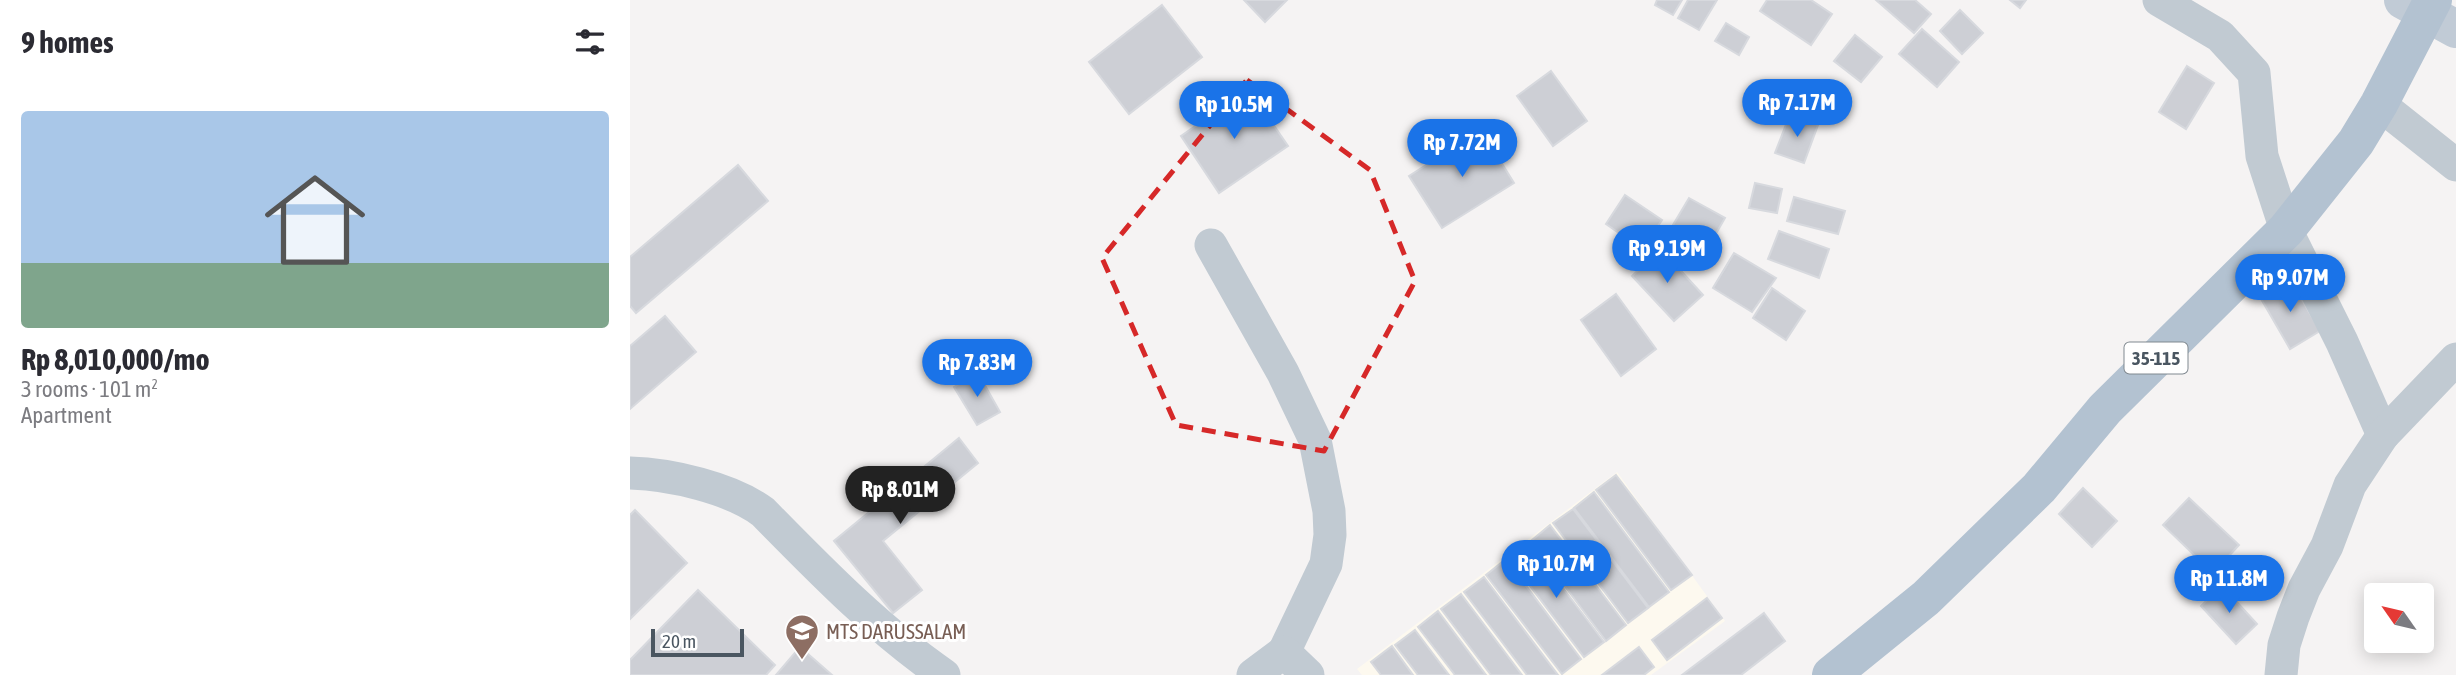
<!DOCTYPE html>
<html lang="en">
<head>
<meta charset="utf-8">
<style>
	body { margin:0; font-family:"Asap Condensed",sans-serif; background:#f2f2f3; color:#2b2b33; height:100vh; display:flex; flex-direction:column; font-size:26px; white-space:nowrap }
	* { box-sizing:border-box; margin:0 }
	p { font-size:23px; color:#7c7c81 }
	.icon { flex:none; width:38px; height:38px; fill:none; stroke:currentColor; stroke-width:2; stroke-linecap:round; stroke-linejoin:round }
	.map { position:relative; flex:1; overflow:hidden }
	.side { display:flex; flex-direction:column; background:#fff; width:630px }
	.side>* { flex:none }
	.needle { width:46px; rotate:304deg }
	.tools { position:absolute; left:1734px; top:583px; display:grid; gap:14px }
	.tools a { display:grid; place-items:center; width:70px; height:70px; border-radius:7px; background:#fff; box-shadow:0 4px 18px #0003; font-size:35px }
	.scale { position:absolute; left:21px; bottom:18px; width:93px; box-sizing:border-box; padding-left:7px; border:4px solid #4a5661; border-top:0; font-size:19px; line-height:24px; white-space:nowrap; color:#4a5661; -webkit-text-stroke:5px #fff; paint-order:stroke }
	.price { position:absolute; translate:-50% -60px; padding:0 16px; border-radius:24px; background:#1a73e8; color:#fff; font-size:23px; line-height:46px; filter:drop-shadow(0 2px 4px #0008) }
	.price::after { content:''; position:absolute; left:50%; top:42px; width:21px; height:16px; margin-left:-10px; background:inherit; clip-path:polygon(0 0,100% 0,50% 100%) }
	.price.on { background:#222; color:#fff }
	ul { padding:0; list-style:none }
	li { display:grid; align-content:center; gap:14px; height:371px; padding:0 21px }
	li+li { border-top:2px solid #e1e1e2 }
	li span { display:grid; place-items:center; height:217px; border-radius:7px; color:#555 }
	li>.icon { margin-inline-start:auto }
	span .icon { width:126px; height:126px; fill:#fffc; stroke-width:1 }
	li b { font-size:30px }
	h2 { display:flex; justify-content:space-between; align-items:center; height:84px; padding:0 21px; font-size:30px }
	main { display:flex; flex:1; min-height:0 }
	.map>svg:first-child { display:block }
	.commercial { fill:#fdf9ef }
	.building { fill:#cdcfd5; stroke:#d7d9de; stroke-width:2 }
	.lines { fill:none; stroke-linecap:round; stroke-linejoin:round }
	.street { stroke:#c1cad2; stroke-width:33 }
	.secondary { stroke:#c1cbd6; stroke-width:38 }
	.primary { stroke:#b3c2d1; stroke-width:38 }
	.marked { fill:none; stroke:#d62828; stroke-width:5; stroke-dasharray:14 9; stroke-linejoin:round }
	.labels { text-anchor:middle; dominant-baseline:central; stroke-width:6; stroke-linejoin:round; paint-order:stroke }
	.shield { fill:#fff; stroke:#808990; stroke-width:2 }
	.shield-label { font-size:19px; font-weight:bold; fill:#4a5661 }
	.education-label { font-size:21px; fill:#785e54; stroke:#fff; text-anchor:start }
</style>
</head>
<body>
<main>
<section class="side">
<h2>9 homes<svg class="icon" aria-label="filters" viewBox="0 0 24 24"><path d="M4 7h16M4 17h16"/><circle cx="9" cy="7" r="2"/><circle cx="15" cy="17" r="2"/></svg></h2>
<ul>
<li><span style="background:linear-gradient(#a9c7e8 70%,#7fa58c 0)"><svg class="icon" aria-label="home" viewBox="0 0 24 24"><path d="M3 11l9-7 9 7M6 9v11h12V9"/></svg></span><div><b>Rp 8,010,000/mo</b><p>3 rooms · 101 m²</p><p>Apartment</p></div></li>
</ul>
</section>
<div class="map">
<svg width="1826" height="675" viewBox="0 0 1826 675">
	<rect width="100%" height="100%" fill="#f5f3f3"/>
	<polygon class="commercial" points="987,472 1095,621 1021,675 732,675 727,669"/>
	<g class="building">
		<polygon points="614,0 657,0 635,22"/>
		<polygon points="1027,0 1052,0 1043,15 1025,5"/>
		<polygon points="1058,0 1087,0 1069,30 1048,18"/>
		<polygon points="1137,0 1181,0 1202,14 1181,45 1130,11"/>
		<polygon points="1246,0 1285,0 1301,14 1284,33"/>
		<polygon points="1380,0 1396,0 1390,8"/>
		<polygon points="532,5 572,57 499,114 459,62"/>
		<polygon points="1330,10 1353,33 1332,54 1310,31"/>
		<polygon points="1096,23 1119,37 1109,55 1085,41"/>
		<polygon points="1292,29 1329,62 1307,87 1269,54"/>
		<polygon points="1225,35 1252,57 1231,82 1204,61"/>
		<polygon points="1557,66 1584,83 1556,129 1529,112"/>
		<polygon points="921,71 957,121 923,146 887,96"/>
		<polygon points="619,89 658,146 589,193 551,136"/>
		<polygon points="1160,114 1188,125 1174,163 1145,153"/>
		<polygon points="851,130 884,183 812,228 779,176"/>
		<polygon points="108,165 138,201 6,313 0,306 0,257"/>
		<polygon points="1125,183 1152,189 1147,213 1119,208"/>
		<polygon points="995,195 1032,220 1012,249 976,224"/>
		<polygon points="1164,197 1215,211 1208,234 1157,221"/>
		<polygon points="1059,198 1095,218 1079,246 1043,225"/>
		<polygon points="1149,231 1199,249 1189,278 1138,259"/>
		<polygon points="1031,249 1073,295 1044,321 1002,276"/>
		<polygon points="1104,253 1146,278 1122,312 1083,288"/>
		<polygon points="1660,279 1690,331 1660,349 1630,297"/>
		<polygon points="1142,288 1175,311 1156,340 1123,318"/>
		<polygon points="986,294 1026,349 991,376 951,320"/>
		<polygon points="35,316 66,352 0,409 0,346"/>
		<polygon points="348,373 370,412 347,425 324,387"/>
		<polygon points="329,438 348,463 253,541 292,590 263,613 204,541"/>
		<polygon points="986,475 1062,575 1041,590 966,490"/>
		<polygon points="1453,488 1487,521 1462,547 1429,514"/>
		<polygon points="964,492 1039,592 1019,607 944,508"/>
		<polygon points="1559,498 1609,545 1583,573 1533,525"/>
		<polygon points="943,509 1018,608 998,623 923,523"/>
		<polygon points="5,510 57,563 0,619 0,515"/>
		<polygon points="920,525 996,625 976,641 901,541"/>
		<polygon points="898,542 974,642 954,657 878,557"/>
		<polygon points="876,559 951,659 932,674 856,575"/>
		<polygon points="854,577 928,675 897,675 834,592"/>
		<polygon points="1592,586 1627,624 1606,644 1571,606"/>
		<polygon points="68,590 145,665 136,675 0,675 0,660"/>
		<polygon points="831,594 892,675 861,675 811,609"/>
		<polygon points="1077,598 1092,618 1037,660 1022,640"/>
		<polygon points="808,611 856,675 825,675 788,627"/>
		<polygon points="1134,613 1155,641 1111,675 1052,675"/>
		<polygon points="785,630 819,675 788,675 765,645"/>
		<polygon points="762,646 783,675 751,675 741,662"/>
		<polygon points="170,647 202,675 146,675"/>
		<polygon points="1009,647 1024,667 1014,675 972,675"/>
	</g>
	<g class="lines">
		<g class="street">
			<polyline points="1529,0 1590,36 1624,73 1632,156 1656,230 1712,342 1753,435"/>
			<polyline points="1749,104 1826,165"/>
			<polyline points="581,245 653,373 685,440 699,511 700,535 696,564 654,652"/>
			<path d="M0,473c40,1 101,15 133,39 57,58 114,117 181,163"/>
			<polyline points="623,675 654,652 678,675"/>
			<polyline points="1651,675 1654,645 1663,617 1674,589 1697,546 1720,485 1753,435 1826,359"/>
		</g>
		<polyline class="secondary" points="1773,0 1826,29"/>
		<polyline class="primary" points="1201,675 1296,598 1409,488 1475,409 1656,230 1726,142 1749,104 1803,0"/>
	</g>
	<path class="marked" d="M617,80l123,90 45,111 -91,170 -148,-26 -74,-167z"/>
	<defs>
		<g id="school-pin" transform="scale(1.75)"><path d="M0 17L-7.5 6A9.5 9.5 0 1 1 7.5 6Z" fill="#8d6e63" stroke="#fff"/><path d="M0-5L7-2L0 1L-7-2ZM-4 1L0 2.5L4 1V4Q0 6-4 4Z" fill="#fff"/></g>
	</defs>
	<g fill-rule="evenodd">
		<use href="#school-pin" x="172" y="631"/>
	</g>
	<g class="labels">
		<rect class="shield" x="1494.5" y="342.5" width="63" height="31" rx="5"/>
		<g class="shield-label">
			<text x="1526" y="358">35-115</text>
		</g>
		<g class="education-label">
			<text x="196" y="631">MTS DARUSSALAM</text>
		</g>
	</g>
</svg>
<div class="tools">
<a><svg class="needle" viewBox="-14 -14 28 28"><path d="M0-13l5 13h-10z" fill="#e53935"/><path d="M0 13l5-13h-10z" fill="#7c7c81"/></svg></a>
</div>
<div class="scale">20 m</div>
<b class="price" style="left:1167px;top:139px">Rp 7.17M</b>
<b class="price" style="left:604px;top:141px">Rp 10.5M</b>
<b class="price" style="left:832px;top:179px">Rp 7.72M</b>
<b class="price" style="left:1037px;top:285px">Rp 9.19M</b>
<b class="price" style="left:1660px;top:314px">Rp 9.07M</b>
<b class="price" style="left:347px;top:399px">Rp 7.83M</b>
<b class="price on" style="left:270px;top:526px">Rp 8.01M</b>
<b class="price" style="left:926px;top:600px">Rp 10.7M</b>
<b class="price" style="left:1599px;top:615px">Rp 11.8M</b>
</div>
</main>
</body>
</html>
